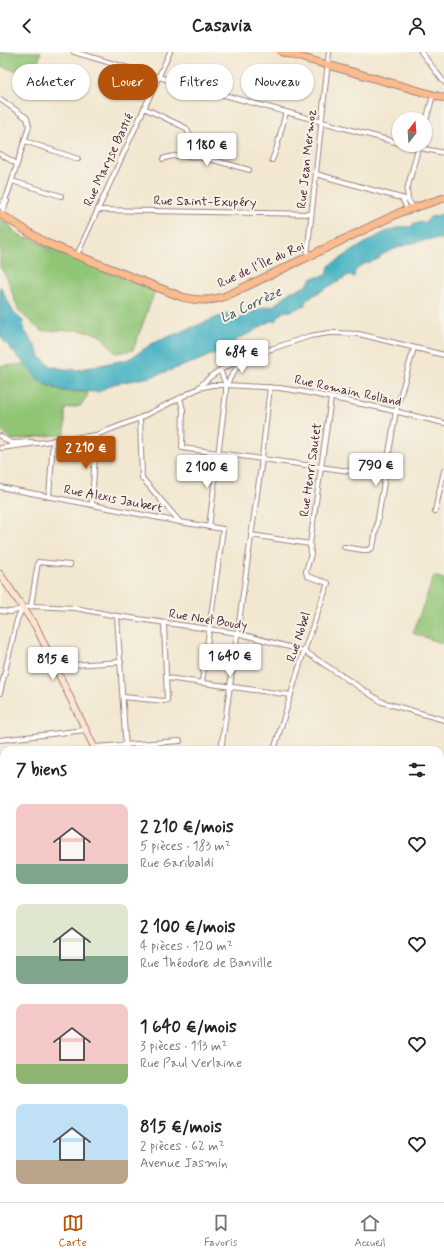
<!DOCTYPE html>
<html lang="fr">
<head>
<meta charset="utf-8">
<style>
	body { margin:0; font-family:Mynerve,sans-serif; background:#f2f2f2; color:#222; height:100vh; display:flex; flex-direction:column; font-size:15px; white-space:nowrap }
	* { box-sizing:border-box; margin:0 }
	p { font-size:13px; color:#767676 }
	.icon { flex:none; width:22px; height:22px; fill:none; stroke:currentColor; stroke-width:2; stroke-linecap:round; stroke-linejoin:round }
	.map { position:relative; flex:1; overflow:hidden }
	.details { position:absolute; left:0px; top:694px; width:444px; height:456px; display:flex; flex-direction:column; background:#fff; border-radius:12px 12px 0 0; box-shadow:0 1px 3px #0004 }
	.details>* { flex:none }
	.hud { position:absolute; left:12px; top:12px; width:420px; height:36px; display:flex; gap:8px }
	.needle { width:26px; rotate:17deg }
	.tools { position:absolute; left:392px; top:60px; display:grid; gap:8px }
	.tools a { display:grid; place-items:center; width:40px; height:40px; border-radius:50%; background:#fff; box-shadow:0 1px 3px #0004; font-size:20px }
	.price { position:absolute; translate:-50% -34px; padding:0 9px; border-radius:4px; background:#fff; color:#222; font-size:13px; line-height:26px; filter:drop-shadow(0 1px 2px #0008) }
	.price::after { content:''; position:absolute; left:50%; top:24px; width:12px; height:9px; margin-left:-6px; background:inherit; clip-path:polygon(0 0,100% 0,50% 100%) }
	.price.active { background:#b45309; color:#fff }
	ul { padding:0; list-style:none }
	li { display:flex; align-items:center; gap:12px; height:100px; padding:0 16px }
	li span { display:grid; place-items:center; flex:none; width:112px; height:80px; border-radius:8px; color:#555 }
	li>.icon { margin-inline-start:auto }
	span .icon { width:48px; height:48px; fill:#fffc; stroke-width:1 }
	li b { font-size:17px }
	h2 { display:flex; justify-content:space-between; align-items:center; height:48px; padding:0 16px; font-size:17px }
	.pill { padding:0 14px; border-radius:18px; background:#fff; box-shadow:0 1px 3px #0004; font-size:14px; line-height:36px }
	.pill.active { background:#b45309; color:#fff }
	header { display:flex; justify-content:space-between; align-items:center; height:52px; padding:0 16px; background:#fff; font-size:18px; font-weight:700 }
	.tab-bar { display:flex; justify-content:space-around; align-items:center; height:56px; border-top:1px solid #e0e0e0; background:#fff; font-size:11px; color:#767676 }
	.tab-bar a { display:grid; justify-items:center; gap:2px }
	.tab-bar .active { color:#b45309 }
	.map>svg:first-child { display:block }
	.forest { fill:url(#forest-firs); stroke:#5f6449 }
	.park { fill:#90c576; stroke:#6d7250 }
	.water { fill:#45b2c2; stroke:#486876 }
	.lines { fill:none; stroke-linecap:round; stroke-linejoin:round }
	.street-casing { stroke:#9e837e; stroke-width:6 }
	.secondary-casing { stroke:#9e837e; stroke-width:8 }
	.primary-casing { stroke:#9e837e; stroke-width:9 }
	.street { stroke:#fff; stroke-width:4 }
	.secondary { stroke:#fde4d1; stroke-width:6 }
	.primary { stroke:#fbbb8d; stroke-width:7 }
	.rail { stroke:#4a1f2b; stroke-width:1.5; stroke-dasharray:6 3; stroke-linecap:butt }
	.labels { text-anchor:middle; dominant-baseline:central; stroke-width:4; stroke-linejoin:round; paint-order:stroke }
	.street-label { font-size:13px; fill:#4a1f2b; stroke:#f7f3e8 }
	.water-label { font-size:14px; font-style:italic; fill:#485260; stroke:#f7f3e8 }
</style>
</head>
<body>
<header><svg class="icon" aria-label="back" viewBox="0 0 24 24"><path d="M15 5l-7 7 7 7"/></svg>Casavia<svg class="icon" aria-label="person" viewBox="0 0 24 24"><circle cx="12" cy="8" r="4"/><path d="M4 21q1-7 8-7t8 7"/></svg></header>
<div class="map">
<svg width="444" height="1150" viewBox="0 0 444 1150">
	<defs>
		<pattern id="forest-firs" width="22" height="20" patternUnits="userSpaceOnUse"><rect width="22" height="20" fill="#74aa67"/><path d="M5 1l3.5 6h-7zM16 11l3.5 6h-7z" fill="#618a55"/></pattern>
	</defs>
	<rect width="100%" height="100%" fill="#f7f3e8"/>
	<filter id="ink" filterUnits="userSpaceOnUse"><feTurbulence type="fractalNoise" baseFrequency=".025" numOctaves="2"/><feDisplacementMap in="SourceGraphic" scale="8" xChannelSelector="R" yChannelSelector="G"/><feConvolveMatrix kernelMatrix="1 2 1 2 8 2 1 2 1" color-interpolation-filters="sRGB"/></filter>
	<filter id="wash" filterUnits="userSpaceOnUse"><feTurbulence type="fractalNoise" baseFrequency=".012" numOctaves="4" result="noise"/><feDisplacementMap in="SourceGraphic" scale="16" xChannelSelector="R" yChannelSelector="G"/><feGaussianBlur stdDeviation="0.9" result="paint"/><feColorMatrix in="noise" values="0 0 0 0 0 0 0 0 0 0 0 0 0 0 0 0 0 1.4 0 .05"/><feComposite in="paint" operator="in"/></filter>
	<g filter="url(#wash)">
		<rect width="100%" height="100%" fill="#f2e7d0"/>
		<polygon class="forest" points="162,1146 416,1146 417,1150 157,1150"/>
		<g class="park">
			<polygon points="0,0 41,0 34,24 0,14"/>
			<polygon points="0,167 10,173 12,178 26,187 28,185 50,196 155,239 133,298 116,301 103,286 98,283 91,280 77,278 42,279 39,277 19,259 7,226 0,215"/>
			<path d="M25,312c6,6 12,14 18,19 13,8 29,9 44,9l1,3 -8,11 -15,3v25l-52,6 -5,-3 -8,-7v-64z"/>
			<polygon points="434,524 444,527 444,592 413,581"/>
			<polygon points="0,944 4,944 4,985 0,966"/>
		</g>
		<path class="water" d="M444,162v25c-21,-1 -44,7 -63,16l-2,4 -17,6 -7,6 -1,6 -5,-2 -43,25 -1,5 -14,6 -9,1 -6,9h-6l-19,12 -12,5 -8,8 -34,15 -46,16 -38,7 -15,8 -34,-1 -19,-7 -7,-5 -35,-39 -3,-5v-49l14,27 9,8 1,9 12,17 5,11 10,8 12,3 14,1 52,-11 24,-16 75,-30 10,7 5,-4 21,-9 9,-1 17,-14 16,-6 6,-8 15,-3 2,-9c17,-10 62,-44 81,-39l4,-4 12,-1 4,-5z"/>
	</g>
	<g filter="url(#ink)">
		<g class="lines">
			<g class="street-casing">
				<g id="street">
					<polyline points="74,0 162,26 399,91"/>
					<polyline points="421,0 444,30"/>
					<polyline points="0,47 27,66 29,74 8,141 3,152 0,155"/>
					<polyline points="144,56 186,76 197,96 201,105"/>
					<polyline points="425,73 433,43"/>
					<polyline points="25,89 78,107"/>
					<polyline points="406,93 444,101"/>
					<polyline points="0,102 17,112"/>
					<path d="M163,107c19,-10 65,5 86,11"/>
					<polyline points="272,108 276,98 286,60"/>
					<polyline points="316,122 408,148 413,155"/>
					<polyline points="12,129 61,144"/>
					<polyline points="402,146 407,157"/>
					<polyline points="408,148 407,138 419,93"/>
					<polyline points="98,158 311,162"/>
					<polyline points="1,163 7,149"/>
					<polyline points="77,203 170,0"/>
					<polyline points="307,204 329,0"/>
					<polyline points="226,333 237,315 250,306"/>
					<polyline points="199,335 210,325 220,318 241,307 310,284 329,281 336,281 359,282 444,303"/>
					<polyline points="180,346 183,358 182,396 386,424"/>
					<polyline points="140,366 142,426 180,470"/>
					<polyline points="0,384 11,391 32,390"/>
					<polyline points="1,396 96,383 140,366 180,346 199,336 212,333 226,333 279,336 299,339 381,356 444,371"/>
					<polyline points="0,435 180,470 223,477 202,630"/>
					<polyline points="49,445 53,388"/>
					<polyline points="92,453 96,383"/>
					<polyline points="435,459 444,419"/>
					<polyline points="209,475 226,340 226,333 220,318"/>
					<polyline points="251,483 310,492"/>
					<polyline points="344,495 363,498 368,498 372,496 374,490 396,359 414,296"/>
					<polyline points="31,554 38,510 70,513"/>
					<polyline points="0,559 11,560 31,554 75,556 117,564 237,581 304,599 382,650 444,668"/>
					<polyline points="117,564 126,698"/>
					<polyline points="56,614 121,610"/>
					<polyline points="167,626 291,643"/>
					<polyline points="0,641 17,568 22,557"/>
					<polyline points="123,645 164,649 167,648 164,572"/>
					<polyline points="0,688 85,678"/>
					<polyline points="94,695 180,689"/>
					<polyline points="221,698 261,414 270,335"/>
					<polyline points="274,698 304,599 328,531 307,524 306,519 311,502 310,492 331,346"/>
					<polyline points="0,870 4,869"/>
					<polyline points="0,887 4,902"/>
					<polyline points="0,940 4,940"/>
					<polyline points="440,1031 444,1030"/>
					<polyline points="440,1094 444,1088"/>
					<polyline points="0,1121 4,1120"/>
					<polyline points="440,1125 444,1147"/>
					<polyline points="131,1146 138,1150"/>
				</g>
			</g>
			<g class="secondary-casing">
				<g id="secondary">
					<polyline points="0,522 36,575 94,695 94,698"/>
					<polyline points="440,893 444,892"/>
					<polyline points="440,980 444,980"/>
					<polyline points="0,1019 4,1019"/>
					<polyline points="0,1075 4,1074"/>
				</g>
			</g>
			<g class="primary-casing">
				<g id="primary">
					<polyline points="282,0 444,46"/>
					<path d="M0,162l46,29 136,54c15,4 30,4 44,-1l175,-84 43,-14"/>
					<polyline points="440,715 444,714"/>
					<polyline points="0,743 4,743"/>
				</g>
			</g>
			<use href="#street" class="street"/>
			<use href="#secondary" class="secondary"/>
			<use href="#primary" class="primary"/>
			<g class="rail">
				<polyline points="440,964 444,965"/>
				<polyline points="440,971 444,972"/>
				<polyline points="0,1033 4,1032"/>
				<polyline points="0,1039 4,1039"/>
			</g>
		</g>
	</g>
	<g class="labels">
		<g class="street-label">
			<text transform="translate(307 107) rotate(-84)">Rue Jean Mermoz</text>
			<text transform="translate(109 108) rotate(-65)">Rue Maryse Bastié</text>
			<text transform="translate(205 150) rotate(1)">Rue Saint-Exupéry</text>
			<text transform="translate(261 213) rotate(-25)">Rue de l'Île du Roi</text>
			<text transform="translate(348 339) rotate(12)">Rue Romain Rolland</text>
			<text transform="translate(311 418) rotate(-82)">Rue Henri Sautet</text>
			<text transform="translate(113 447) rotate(11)">Rue Alexis Jaubert</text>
			<text transform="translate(208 568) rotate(9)">Rue Noël Boudy</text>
			<text transform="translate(299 585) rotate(-72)">Rue Nobel</text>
		</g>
		<g class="water-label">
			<text transform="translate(251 253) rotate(-25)">La Corrèze</text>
		</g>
	</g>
</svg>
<div class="tools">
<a><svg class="needle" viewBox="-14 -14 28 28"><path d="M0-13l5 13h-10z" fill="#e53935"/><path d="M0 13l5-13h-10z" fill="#767676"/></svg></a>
</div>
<b class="price" style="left:207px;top:115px">1 180 €</b>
<b class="price" style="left:242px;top:322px">684 €</b>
<b class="price active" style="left:86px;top:418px">2 210 €</b>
<b class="price" style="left:376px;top:435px">790 €</b>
<b class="price" style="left:207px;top:437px">2 100 €</b>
<b class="price" style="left:230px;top:626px">1 640 €</b>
<b class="price" style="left:53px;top:629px">815 €</b>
<div class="hud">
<a class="pill">Acheter</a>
<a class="pill active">Louer</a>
<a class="pill">Filtres</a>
<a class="pill">Nouveau</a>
</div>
<section class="details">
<h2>7 biens<svg class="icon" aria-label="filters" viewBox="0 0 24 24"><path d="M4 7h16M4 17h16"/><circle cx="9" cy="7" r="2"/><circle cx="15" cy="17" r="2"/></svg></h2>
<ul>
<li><span style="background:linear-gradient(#f6c9c9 75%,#7fa58c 0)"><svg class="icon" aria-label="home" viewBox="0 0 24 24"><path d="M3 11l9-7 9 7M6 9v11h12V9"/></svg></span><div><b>2 210 €/mois</b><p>5 pièces · 183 m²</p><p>Rue Garibaldi</p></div><svg class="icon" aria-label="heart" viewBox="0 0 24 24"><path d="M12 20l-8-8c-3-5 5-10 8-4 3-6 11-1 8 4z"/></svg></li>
<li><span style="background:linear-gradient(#dfe7d0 65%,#7fa58c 0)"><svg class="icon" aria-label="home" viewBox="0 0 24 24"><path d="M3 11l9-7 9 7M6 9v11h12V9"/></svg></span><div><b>2 100 €/mois</b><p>4 pièces · 120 m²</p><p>Rue Théodore de Banville</p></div><svg class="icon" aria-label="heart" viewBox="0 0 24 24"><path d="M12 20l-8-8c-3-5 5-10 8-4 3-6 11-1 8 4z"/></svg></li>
<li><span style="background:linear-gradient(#f6c9c9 75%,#8fb573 0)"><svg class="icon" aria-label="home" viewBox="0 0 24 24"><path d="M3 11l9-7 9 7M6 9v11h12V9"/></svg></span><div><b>1 640 €/mois</b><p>3 pièces · 113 m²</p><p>Rue Paul Verlaine</p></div><svg class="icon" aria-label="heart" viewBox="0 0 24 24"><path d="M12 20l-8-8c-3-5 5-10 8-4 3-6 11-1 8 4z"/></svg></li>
<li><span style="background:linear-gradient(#bfe0f5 70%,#b9a48a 0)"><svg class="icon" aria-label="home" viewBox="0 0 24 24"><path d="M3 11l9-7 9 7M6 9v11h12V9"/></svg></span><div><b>815 €/mois</b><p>2 pièces · 62 m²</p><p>Avenue Jasmin</p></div><svg class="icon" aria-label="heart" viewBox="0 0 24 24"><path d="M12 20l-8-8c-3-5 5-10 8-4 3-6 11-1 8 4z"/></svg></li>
</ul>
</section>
</div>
<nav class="tab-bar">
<a class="active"><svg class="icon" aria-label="map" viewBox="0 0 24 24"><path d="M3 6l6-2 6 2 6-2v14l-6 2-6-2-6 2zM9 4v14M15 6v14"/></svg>Carte</a>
<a><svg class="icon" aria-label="saved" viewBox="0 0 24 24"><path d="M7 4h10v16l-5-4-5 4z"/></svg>Favoris</a>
<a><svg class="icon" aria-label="home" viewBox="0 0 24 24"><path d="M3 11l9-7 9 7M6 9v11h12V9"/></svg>Accueil</a>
</nav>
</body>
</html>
